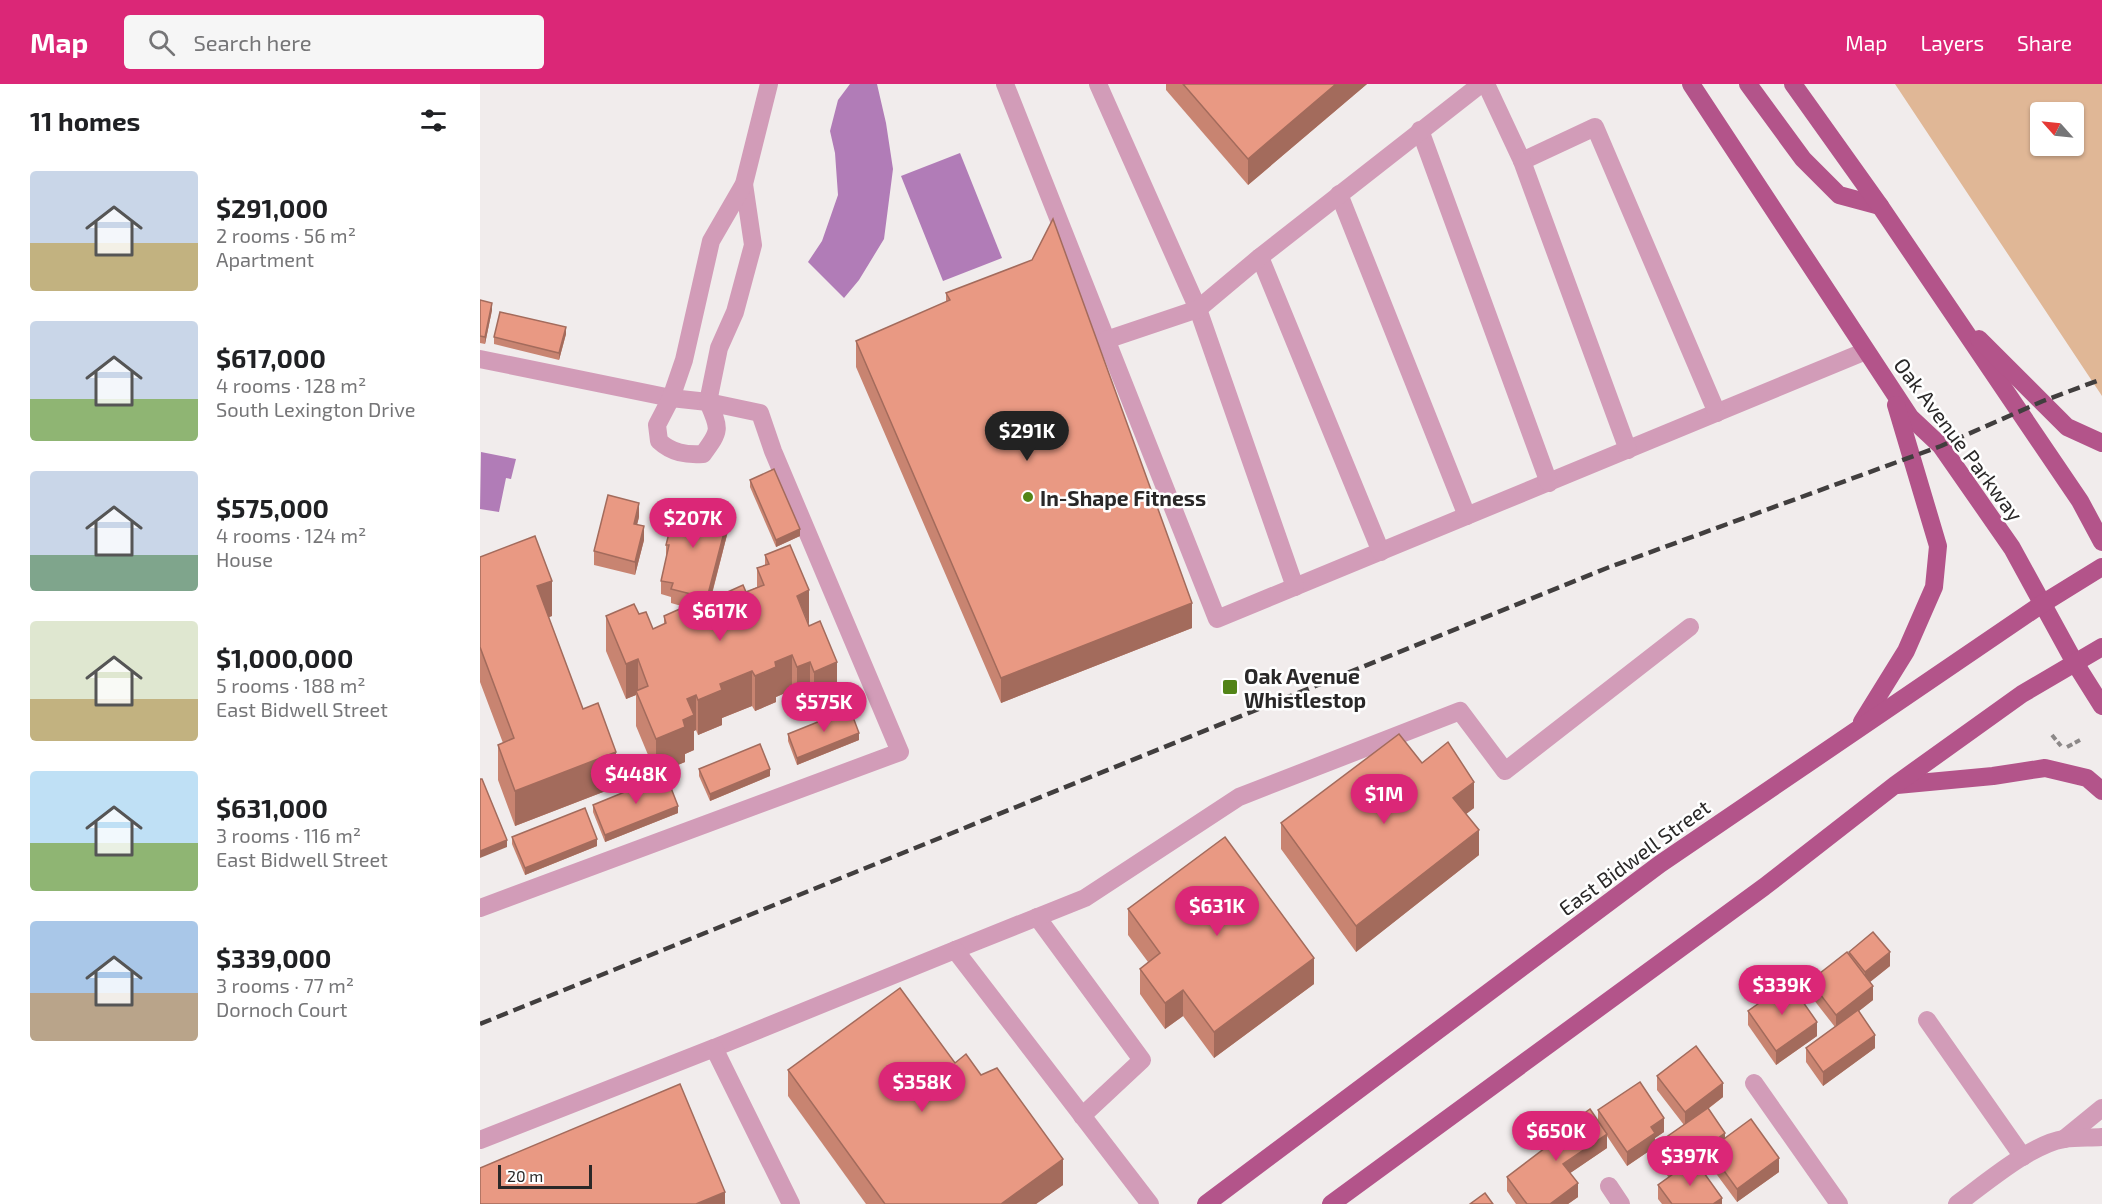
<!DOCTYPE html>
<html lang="en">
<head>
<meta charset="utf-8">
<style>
	body { margin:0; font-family:"Exo 2",sans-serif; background:#f6f6f6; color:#202124; height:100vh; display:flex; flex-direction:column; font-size:22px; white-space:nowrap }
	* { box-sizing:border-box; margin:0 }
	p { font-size:20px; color:#757577 }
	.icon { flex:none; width:33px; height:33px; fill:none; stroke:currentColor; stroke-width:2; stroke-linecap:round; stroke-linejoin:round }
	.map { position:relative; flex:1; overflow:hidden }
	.sheet { display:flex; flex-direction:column; background:#fff; width:480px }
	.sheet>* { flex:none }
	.needle { width:39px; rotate:297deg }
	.tools { position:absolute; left:1550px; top:18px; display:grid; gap:12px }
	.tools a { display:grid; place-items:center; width:54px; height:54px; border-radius:6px; background:#fff; box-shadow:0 2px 4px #0004; font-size:30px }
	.scale { position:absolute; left:18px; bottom:15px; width:94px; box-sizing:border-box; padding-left:6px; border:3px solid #2a2828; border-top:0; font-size:16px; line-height:21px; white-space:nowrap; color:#2a2828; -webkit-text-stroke:4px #fff; paint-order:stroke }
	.price { position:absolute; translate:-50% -51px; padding:0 14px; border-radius:21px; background:#db2777; color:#fff; font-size:20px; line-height:39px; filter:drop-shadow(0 2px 3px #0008) }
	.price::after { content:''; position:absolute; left:50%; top:36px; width:18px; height:14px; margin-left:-9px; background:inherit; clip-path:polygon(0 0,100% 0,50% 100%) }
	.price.selected { background:#222; color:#fff }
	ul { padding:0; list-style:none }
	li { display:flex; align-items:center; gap:18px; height:150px; padding:0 30px }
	li span { display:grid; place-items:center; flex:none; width:168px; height:120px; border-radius:6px; color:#555 }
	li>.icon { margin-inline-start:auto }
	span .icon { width:72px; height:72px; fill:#fffc; stroke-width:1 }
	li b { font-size:26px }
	h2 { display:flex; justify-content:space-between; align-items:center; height:72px; padding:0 30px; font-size:26px }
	header { display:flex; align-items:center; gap:36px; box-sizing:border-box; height:84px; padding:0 30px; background:#db2777; color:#fff }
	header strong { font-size:28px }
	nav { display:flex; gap:33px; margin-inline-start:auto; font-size:21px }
	.search { width:420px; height:54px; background:#f6f6f6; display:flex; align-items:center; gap:15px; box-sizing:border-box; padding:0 21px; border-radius:6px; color:#757577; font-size:22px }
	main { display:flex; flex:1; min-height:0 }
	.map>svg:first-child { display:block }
	.green { fill:#e0b796; fill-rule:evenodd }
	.water { fill:#b17cb7 }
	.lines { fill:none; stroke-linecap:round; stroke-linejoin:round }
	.path { stroke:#8c8888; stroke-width:4; stroke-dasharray:6 3; stroke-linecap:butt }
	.minor { stroke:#d29cb8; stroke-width:18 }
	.major { stroke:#b3548a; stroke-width:18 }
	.rail { stroke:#413e3e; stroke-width:4.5; stroke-dasharray:12 6; stroke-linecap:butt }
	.wall { fill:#c88471 }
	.shaded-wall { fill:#a36b5c }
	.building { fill:#e99983; stroke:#a36b5c; stroke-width:1.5 }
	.poi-dot { fill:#528417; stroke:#fff; stroke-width:2 }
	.labels { text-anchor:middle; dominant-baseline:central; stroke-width:5; stroke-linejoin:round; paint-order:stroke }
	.street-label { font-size:21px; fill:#2a2828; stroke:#fff }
	.poi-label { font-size:21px; font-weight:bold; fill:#2a2828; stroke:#fff; text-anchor:start }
</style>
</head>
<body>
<header>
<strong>Map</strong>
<div class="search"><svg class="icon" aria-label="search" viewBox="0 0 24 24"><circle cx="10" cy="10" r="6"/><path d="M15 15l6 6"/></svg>Search here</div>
<nav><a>Map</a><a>Layers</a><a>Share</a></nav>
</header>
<main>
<section class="sheet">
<h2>11 homes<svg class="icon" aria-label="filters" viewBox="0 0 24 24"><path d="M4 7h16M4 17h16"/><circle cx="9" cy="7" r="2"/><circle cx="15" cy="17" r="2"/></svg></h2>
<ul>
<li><span style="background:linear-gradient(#c9d6e8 60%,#c2b280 0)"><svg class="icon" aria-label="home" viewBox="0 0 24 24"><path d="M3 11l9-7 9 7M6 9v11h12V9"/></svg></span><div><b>$291,000</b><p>2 rooms · 56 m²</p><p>Apartment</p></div></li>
<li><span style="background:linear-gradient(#c9d6e8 65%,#8fb573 0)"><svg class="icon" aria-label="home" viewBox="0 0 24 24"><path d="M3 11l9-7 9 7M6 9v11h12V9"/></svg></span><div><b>$617,000</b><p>4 rooms · 128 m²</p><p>South Lexington Drive</p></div></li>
<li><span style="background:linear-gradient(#c9d6e8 70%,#7fa58c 0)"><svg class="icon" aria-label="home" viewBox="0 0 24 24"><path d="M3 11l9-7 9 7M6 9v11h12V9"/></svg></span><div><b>$575,000</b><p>4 rooms · 124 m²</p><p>House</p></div></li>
<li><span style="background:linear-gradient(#dfe7d0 65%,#c2b280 0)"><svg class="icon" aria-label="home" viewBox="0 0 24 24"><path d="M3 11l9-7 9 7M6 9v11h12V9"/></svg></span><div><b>$1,000,000</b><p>5 rooms · 188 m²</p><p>East Bidwell Street</p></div></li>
<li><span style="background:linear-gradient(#bfe0f5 60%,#8fb573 0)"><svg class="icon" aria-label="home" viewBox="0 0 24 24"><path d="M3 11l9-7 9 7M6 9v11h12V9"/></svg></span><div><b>$631,000</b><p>3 rooms · 116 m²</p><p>East Bidwell Street</p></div></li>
<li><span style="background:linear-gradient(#a9c7e8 60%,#b9a48a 0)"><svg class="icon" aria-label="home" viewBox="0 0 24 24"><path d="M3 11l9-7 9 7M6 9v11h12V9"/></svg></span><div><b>$339,000</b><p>3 rooms · 77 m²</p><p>Dornoch Court</p></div></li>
</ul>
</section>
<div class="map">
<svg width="1622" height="1120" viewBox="0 0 1622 1120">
	<rect width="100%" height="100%" fill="#f1ecec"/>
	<path class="green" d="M1415,0h207v312zM1560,28h33v34h-33z"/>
	<g class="water">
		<polygon points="370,0 397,0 406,39 413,85 404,155 379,196 364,214 328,178 342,157 358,111 355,69 350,47 358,16"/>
		<polygon points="480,69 522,174 463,197 421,92"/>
		<polygon points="1,368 36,375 31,395 26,394 19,428 0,425"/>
	</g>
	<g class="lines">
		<g class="path">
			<polyline points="1572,651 1581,662"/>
			<polyline points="1587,663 1600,656"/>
		</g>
		<g class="minor">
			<polyline points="525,0 737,535 1386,267"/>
			<polyline points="618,0 718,225 815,503"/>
			<polyline points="1006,0 1042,77 1115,43 1237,329"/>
			<polyline points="940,46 1069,399"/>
			<polyline points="1042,77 1148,366"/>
			<polyline points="859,110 987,432"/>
			<polyline points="780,173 901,468"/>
			<polyline points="626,256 718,225 780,173 1001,0"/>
			<polyline points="0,275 191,314 228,318 239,264 255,228 273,161 264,100"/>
			<path d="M0,824l420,-156 -127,-301 -13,-38 -52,-11c12,27 13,28 -5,52 -17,1 -31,-1 -44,-13l-2,-16 14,-27 13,-38 27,-119 33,-57 25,-100"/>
			<polyline points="557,833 662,976 602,1032"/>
			<polyline points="475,866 605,814 759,713 980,627 1025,687 1210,543"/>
			<polyline points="1447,936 1543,1073"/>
			<polyline points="234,964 475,866 670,1120"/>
			<polyline points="1274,999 1359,1120"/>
			<polyline points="1584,1055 1622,1024"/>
			<polyline points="0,1056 234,964 311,1120"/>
			<polyline points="1129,1102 1141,1120"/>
			<path d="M1477,1120c28,-20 74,-60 107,-65 13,-2 26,-1 38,-2"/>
		</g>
		<g class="major">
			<polyline points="1211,0 1430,333 1461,362 1532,464 1595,579 1622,622"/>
			<polyline points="1268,0 1323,75 1359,111 1400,122"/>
			<polyline points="1313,0 1400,122 1600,417 1622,458"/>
			<polyline points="1499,255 1587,343 1622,359"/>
			<polyline points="1382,638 1426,567 1454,503 1458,462 1416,321"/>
			<polyline points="1417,701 1513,692 1565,684 1607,694 1622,707"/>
			<polyline points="726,1120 1180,780 1562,520 1622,483"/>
			<polyline points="851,1120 1284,803 1415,701 1542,610 1622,563"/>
		</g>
		<polyline class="rail" points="0,940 1127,484 1461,362 1563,317 1622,295"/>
	</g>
	<g class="wall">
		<polygon points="686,0 887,0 768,101 686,6"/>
		<polygon points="466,209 712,544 521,619 376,283 376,257 466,218"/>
		<polygon points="0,216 12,226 5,260 0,259"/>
		<polygon points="86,250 79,276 14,260 14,253"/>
		<polygon points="270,396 320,452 296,463 270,403"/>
		<polygon points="236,430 248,447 229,522 241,517 241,511 266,508 277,503 277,484 285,481 285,471 329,541 357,613 334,623 330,613 317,618 312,606 296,613 296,618 275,627 272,622 242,634 242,641 218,651 216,646 214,647 214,666 205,670 205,678 176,690 156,642 156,611 146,615 126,567 126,532 159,530 173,545 184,540 184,532 205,523 191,519 191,513 181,510 181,497 186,474 186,461"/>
		<polygon points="159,433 157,440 164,456 155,491 114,481 114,467"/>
		<polygon points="0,473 72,532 68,533 103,625 136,703 35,742 18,696 18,661 23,659 0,598"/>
		<polygon points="308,650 379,656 317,681 308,657"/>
		<polygon points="942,679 994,724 986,730 999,771 876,868 801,765 801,739"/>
		<polygon points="219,685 290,692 230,717 219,692"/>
		<polygon points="113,721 198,729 125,758 113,728"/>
		<polygon points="32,753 117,762 45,791 32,760"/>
		<polygon points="648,825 834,900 734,974 703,932 685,945 660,910 660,885 668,878 648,851"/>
		<polygon points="1369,868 1410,882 1390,898 1393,916 1379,927 1395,964 1343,1002 1326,978 1326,964 1355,943 1330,911 1330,897 1369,870"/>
		<polygon points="1268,927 1337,952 1296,981 1268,941"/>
		<polygon points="475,979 583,1101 556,1120 386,1120 308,1012 308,986"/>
		<polygon points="1177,992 1243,1013 1228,1025 1245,1054 1299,1088 1257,1118 1229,1080 1229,1075 1219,1082 1242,1120 1182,1120 1178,1115 1178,1101 1189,1094 1175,1074 1175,1061 1204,1041 1177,1006"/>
		<polygon points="1118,1026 1184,1048 1175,1054 1175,1063 1147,1082 1127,1052 1127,1064 1090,1089 1098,1113 1088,1120 1036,1120 1027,1107 1027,1093 1067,1063 1067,1056 1118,1038"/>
	</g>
	<g class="shaded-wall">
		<polygon points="856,0 887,0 768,101 768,75"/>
		<polygon points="12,219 12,226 5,260 5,253"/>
		<polygon points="86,243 86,250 79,276 79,269"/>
		<polygon points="159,419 159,433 154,453 154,440"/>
		<polygon points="248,433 248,447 227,528 227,514"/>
		<polygon points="164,442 164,456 155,491 155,478"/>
		<polygon points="320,445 320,452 296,463 296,456"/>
		<polygon points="72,497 72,532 57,538 57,502"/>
		<polygon points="329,506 329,541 317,512"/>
		<polygon points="712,519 712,544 521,619 521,594"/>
		<polygon points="312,571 312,606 296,613 296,618 275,627 275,592 295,578"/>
		<polygon points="158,575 158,610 156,607 156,611 146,615 146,580"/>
		<polygon points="330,578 330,613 317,618 317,583"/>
		<polygon points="357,578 357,613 334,623 334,588"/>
		<polygon points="272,587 272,622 242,634 242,641 218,651 218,616 240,600"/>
		<polygon points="216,611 216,646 214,647 214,666 205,670 205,678 176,690 176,655 203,636 207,615"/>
		<polygon points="379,649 379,656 317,681 317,674"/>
		<polygon points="136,668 136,703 35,742 35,707"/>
		<polygon points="290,685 290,692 230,717 230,710"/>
		<polygon points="994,698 994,724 973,740 973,714"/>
		<polygon points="198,722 198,729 125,758 125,751"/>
		<polygon points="999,746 999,771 876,868 876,842"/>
		<polygon points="117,755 117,762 45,791 45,784"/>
		<polygon points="27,756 27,763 0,774 0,767"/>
		<polygon points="1410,868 1410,882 1385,902 1385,888"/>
		<polygon points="834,874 834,900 734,974 734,948"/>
		<polygon points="1393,902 1393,916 1356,945 1356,931"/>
		<polygon points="703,906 703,932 685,945 685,919"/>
		<polygon points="1337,938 1337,952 1296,981 1296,967"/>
		<polygon points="1395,951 1395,964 1343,1002 1343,988"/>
		<polygon points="1243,999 1243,1013 1205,1042 1205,1028"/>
		<polygon points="1184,1034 1184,1048 1175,1054 1175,1063 1147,1082 1147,1068 1171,1043"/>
		<polygon points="1245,1049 1245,1063 1229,1066 1229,1075 1193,1099 1193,1086"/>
		<polygon points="1127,1050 1127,1064 1083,1094 1083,1080"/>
		<polygon points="1299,1074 1299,1088 1257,1118 1257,1105"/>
		<polygon points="583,1075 583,1101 556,1120 521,1120"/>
		<polygon points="1098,1099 1098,1113 1088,1120 1070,1120"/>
		<polygon points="245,1108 245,1120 216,1120"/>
		<polygon points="1242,1114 1242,1120 1233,1120"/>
	</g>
	<g class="building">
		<polygon points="703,0 856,0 768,75"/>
		<polygon points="573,135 712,519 521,594 376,257 470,216 466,209 552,176"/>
		<polygon points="0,216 12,219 5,253 0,252"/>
		<polygon points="20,228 86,243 79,269 14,253"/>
		<polygon points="294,385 320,445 296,456 270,396"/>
		<polygon points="128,411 159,419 154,440 164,442 155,478 114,467"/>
		<polygon points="210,420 236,427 235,430 248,433 227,514 191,505 193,499 181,497 189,461 186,461 196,421 209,425"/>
		<polygon points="55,452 72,497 57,502 103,625 118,619 136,668 35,707 18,661 34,654 0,563 0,473"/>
		<polygon points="310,461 329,506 317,512 329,542 340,537 357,578 334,588 330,578 317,583 312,571 295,578 296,583 275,592 272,587 240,600 242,606 218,616 216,611 207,615 214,631 203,636 205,643 176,655 156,607 168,602 158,575 146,580 126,532 154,520 159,530 166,528 173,545 186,539 184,532 211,520 215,528 243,516 241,511 263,501 266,508 284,501 277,484 289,480 285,471"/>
		<polygon points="370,625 379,649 317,674 308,650"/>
		<polygon points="919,650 942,679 968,658 994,698 973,714 999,746 876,842 801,739"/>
		<polygon points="280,660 290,685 230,710 219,685"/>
		<polygon points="186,691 198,722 125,751 113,721"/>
		<polygon points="0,695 2,695 27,756 0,767"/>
		<polygon points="105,724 117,755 45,784 32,753"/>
		<polygon points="745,753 834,874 734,948 703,906 685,919 660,885 680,869 648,825"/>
		<polygon points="1393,848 1410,868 1385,888 1369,868"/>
		<polygon points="1367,868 1393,902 1356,931 1330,897"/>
		<polygon points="1309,898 1337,938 1296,967 1268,927"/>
		<polygon points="420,904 475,979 486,970 501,991 517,984 583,1075 521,1120 405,1120 308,986"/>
		<polygon points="1378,926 1395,951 1343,988 1326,964"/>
		<polygon points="1216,962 1243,999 1205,1028 1177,992"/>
		<polygon points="1160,998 1184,1034 1171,1043 1175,1049 1147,1068 1118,1026"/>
		<polygon points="200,1000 245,1108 216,1120 0,1120 0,1084"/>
		<polygon points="1228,1024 1245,1049 1193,1086 1175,1061"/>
		<polygon points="1110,1025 1127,1050 1083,1080 1098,1099 1070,1120 1047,1120 1027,1093 1069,1061 1073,1065 1067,1056"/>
		<polygon points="1271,1035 1299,1074 1257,1105 1229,1066"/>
		<polygon points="1214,1075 1242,1114 1233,1120 1192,1120 1178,1101"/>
		<polygon points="1005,1109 1013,1120 990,1120"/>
	</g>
	<g class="poi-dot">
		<circle cx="548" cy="413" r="6"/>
		<rect x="742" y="595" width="16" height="16" rx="3"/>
	</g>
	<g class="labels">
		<g class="street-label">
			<text transform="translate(1479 355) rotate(53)">Oak Avenue Parkway</text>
			<text transform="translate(1154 773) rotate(-36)">East Bidwell Street</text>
		</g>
		<g class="poi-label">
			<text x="560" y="413">In-Shape Fitness</text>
			<text x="764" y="591">Oak Avenue<tspan x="764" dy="24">Whistlestop</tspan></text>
		</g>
	</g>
</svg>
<div class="tools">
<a><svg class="needle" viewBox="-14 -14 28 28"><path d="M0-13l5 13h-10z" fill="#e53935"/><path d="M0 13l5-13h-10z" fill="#757577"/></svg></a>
</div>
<div class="scale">20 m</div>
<b class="price selected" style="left:547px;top:378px">$291K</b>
<b class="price" style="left:213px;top:465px">$207K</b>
<b class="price" style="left:240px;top:558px">$617K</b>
<b class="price" style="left:344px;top:649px">$575K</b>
<b class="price" style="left:156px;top:721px">$448K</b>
<b class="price" style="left:904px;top:741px">$1M</b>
<b class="price" style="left:737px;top:853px">$631K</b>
<b class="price" style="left:1302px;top:932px">$339K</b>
<b class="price" style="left:442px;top:1029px">$358K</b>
<b class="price" style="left:1076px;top:1078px">$650K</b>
<b class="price" style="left:1210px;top:1103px">$397K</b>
</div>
</main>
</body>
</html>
